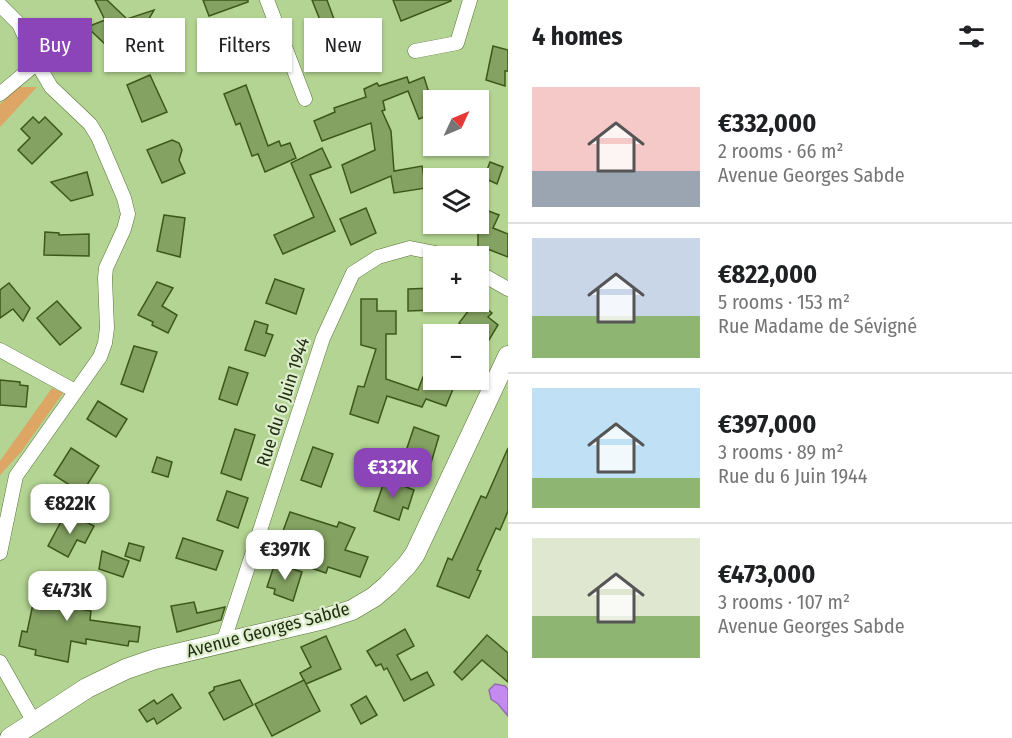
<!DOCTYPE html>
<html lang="en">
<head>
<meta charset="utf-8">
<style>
	body { margin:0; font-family:"Fira Sans Condensed",sans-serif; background:#f6f6f6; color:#202124; height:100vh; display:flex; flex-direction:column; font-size:22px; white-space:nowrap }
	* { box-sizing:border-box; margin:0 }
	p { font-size:20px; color:#757577 }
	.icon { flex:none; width:33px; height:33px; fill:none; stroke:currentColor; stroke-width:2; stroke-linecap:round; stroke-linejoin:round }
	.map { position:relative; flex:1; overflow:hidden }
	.sheet { display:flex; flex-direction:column; background:#fff; width:504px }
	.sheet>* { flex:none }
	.guide { position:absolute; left:18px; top:18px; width:399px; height:54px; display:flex; gap:12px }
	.needle { width:39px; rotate:46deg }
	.fabs { position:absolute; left:423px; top:90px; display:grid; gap:12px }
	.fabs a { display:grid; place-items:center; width:66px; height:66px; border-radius:0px; background:#fff; box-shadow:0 2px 4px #0004; font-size:30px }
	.price { position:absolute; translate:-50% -51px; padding:0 14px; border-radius:12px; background:#fff; color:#222; font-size:20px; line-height:39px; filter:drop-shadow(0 2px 3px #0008) }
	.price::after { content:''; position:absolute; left:50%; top:36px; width:18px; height:14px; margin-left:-9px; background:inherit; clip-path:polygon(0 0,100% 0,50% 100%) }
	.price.current { background:#8b45b9; color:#fff }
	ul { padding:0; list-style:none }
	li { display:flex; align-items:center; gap:18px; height:150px; padding:0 24px }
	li+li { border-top:2px solid #e0e0e0 }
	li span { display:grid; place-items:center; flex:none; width:168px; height:120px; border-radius:0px; color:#555 }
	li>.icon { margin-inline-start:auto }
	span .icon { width:72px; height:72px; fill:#fffc; stroke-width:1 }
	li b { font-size:26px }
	h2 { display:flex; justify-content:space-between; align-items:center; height:72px; padding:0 24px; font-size:26px }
	.chip { padding:0 21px; border-radius:0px; background:#fff; box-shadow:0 2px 4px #0004; font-size:21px; line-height:54px }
	.chip.current { background:#8b45b9; color:#fff }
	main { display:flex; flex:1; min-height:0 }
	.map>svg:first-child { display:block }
	.green { fill:#dda665 }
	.water { fill:#c48aef; stroke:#936ead; stroke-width:1.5 }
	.building { fill:#84a262; stroke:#3d5819; stroke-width:1.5 }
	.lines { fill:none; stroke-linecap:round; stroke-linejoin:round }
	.street-casing { stroke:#577335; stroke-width:15 }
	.secondary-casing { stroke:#577335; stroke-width:21 }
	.street { stroke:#fff; stroke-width:14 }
	.secondary { stroke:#fff; stroke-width:20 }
	.labels { text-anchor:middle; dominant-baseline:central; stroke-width:4.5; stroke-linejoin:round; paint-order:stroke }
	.street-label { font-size:18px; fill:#212e13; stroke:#deeecd }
</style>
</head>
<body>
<main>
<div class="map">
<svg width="508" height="738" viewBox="0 0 508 738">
	<rect width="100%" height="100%" fill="#b3d492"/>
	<g class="green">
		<polygon points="18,87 37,87 0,127 0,104"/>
		<polygon points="52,388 63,393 21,452 0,475 0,461"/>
	</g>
	<polygon class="water" points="495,684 505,686 508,689 508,716 498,704 491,699 489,690"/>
	<g class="building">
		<polygon points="95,0 107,0 127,19 154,10 124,62 87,27 105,20"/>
		<polygon points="203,0 248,0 248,2 209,16"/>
		<polygon points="312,0 327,0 338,30 344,28 355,56 334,64 330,53 326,55 319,37 326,35"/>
		<polygon points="393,0 451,0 451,1 401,21"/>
		<polygon points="251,24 256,38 254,39 259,54 250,58 252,64 236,69 230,55 237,51 230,32"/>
		<polygon points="493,46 508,50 508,71 505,71 505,86 486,80"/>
		<polygon points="150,75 167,112 142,122 127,85"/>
		<polygon points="407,77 409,83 424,77 430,96 434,95 434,113 419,119 408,91 383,101 385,110 382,111 391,131 394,171 422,166 426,188 394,193 391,176 351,193 342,165 375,150 371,123 322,141 314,121 335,112 334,108 366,97 364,89 377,83 379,86"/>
		<polygon points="246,85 268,146 279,141 281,146 290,143 296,158 265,172 258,154 252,156 240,123 236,125 224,94"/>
		<polygon points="33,117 39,123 45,117 62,134 32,164 18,150 30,138 21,129"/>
		<polygon points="172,140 179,143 182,150 179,160 185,173 162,183 147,150"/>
		<polygon points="322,148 331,167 310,175 335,231 283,254 274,235 314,217 291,163"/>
		<polygon points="490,162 503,167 497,184 484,178"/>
		<polygon points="87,172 93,195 71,201 51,182"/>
		<polygon points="478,207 499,215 493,228 508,234 508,257 485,248 478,263"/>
		<polygon points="366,208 376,233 351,245 340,219"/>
		<polygon points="164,215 185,218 180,257 157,251"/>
		<polygon points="45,232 59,233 59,235 89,234 89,256 44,255"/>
		<polygon points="275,279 304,289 296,314 266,303"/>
		<polygon points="157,282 173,288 162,306 177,315 168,333 152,325 153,322 138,315"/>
		<polygon points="9,283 30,308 23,321 13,309 0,318 0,290"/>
		<polygon points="433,288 433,310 408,311 408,289"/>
		<polygon points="361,299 377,299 377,311 396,311 396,334 386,334 386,379 418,390 423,377 453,389 446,406 426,399 422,407 387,396 378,423 350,414 358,386 364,387 376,349 361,345"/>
		<polygon points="57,301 81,328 60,345 37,318"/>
		<polygon points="475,302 478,302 492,313 488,317 498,325 486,345 478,339 478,334 473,334 459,323"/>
		<polygon points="255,321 268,325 266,333 273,335 265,356 245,350"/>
		<polygon points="134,346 157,352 143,392 121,384"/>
		<polygon points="229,367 248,373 237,405 219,399"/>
		<polygon points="0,380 20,382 20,385 28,386 26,407 0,405"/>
		<polygon points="98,401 127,419 116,437 87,419"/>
		<polygon points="414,427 439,436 431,463 405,454"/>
		<polygon points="235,429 255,435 241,480 221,473"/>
		<polygon points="313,447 333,454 321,487 301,480"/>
		<polygon points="71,448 99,466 82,493 54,475"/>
		<polygon points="508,448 508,511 500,530 496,528 477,570 481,571 469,598 437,586 448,558 452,560 481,496 486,498"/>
		<polygon points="367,450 385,456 375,477 359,472"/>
		<polygon points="157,457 172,462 168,477 152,472"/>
		<polygon points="385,479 414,490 408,509 403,507 399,520 374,511"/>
		<polygon points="227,491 248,498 238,528 217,520"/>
		<polygon points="290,512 337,527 339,522 355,528 345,550 368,557 360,577 328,567 326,573 305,566 314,542 283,531"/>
		<polygon points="64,516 75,524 78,518 94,526 85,543 77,540 68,557 48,546"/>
		<polygon points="183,538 223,551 216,570 176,558"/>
		<polygon points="129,543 144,547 140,561 125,556"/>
		<polygon points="102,551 129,561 123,577 99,569"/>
		<polygon points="275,563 302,572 293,601 274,594 275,589 267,587"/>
		<polygon points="42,573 68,578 68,581 83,583 76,608 91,611 90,620 140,627 138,642 129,641 128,646 86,639 86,644 71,641 68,662 35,655 36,650 19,646 22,631 27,632 36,590 38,590"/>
		<polygon points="194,602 197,613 225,607 221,620 177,632 171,606"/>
		<polygon points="405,629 414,646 397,655 411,680 427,672 434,685 404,701 387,668 384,670 381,664 376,666 367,651"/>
		<polygon points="487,635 508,653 508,682 482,660 462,680 454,672"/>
		<polygon points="326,636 341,669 306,684 300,673 311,667 301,647"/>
		<polygon points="240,680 253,705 224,720 209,693 214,690 214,687"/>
		<polygon points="304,680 320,711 272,736 255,704"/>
		<polygon points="172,694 181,708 157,724 154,718 147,722 139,710 154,700 157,704"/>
		<polygon points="366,696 377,715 361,724 351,705"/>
	</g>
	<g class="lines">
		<g class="street-casing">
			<g id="street">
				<polyline points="267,0 305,99"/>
				<polyline points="0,5 19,24 37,63 51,87 90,124 98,137 124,198 128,214 124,229 106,268 105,278 107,328 105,343 100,357 16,476 0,553"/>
				<polyline points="415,51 457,43 470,0"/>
				<polyline points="0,94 37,63"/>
				<polyline points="478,272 508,289"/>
				<polyline points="0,350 75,391"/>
				<polyline points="221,644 226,634 323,338 353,273 378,257 410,248 451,256"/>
				<polyline points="0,662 34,722"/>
			</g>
		</g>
		<g class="secondary-casing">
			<polyline id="secondary" points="10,738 87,688 126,669 155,659 324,619 352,610 374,597 388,585 407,565 415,554 508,356"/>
		</g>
		<use href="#street" class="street"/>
		<use href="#secondary" class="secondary"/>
	</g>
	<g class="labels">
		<g class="street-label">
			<text transform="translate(283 402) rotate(-72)">Rue du 6 Juin 1944</text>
			<text transform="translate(268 630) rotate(-15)">Avenue Georges Sabde</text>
		</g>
	</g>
</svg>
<div class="fabs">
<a><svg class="needle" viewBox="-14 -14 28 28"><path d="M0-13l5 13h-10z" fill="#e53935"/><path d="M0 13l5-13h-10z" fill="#757577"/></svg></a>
<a><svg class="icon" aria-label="layers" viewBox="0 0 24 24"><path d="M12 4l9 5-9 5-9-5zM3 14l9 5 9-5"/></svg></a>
<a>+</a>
<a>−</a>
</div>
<b class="price current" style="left:393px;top:499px">€332K</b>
<b class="price" style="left:70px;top:535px">€822K</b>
<b class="price" style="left:285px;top:581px">€397K</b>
<b class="price" style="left:67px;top:622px">€473K</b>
<div class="guide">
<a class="chip current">Buy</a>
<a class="chip">Rent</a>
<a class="chip">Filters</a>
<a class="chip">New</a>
</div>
</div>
<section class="sheet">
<h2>4 homes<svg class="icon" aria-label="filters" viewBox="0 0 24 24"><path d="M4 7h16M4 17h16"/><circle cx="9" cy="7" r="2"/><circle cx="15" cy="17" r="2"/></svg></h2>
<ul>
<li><span style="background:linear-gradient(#f6c9c9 70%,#9aa5b1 0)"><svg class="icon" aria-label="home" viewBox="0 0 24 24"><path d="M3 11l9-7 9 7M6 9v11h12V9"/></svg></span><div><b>€332,000</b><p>2 rooms · 66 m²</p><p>Avenue Georges Sabde</p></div></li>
<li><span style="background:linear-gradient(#c9d6e8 65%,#8fb573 0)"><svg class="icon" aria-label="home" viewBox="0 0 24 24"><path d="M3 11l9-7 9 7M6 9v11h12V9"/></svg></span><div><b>€822,000</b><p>5 rooms · 153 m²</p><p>Rue Madame de Sévigné</p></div></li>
<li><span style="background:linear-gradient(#bfe0f5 75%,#8fb573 0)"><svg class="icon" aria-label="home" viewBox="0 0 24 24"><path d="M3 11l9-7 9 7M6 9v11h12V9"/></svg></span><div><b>€397,000</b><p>3 rooms · 89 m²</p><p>Rue du 6 Juin 1944</p></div></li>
<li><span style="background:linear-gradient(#dfe7d0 65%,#8fb573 0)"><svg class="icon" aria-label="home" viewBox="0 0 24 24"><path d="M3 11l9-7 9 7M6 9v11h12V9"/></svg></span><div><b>€473,000</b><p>3 rooms · 107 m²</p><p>Avenue Georges Sabde</p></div></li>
</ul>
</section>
</main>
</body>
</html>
